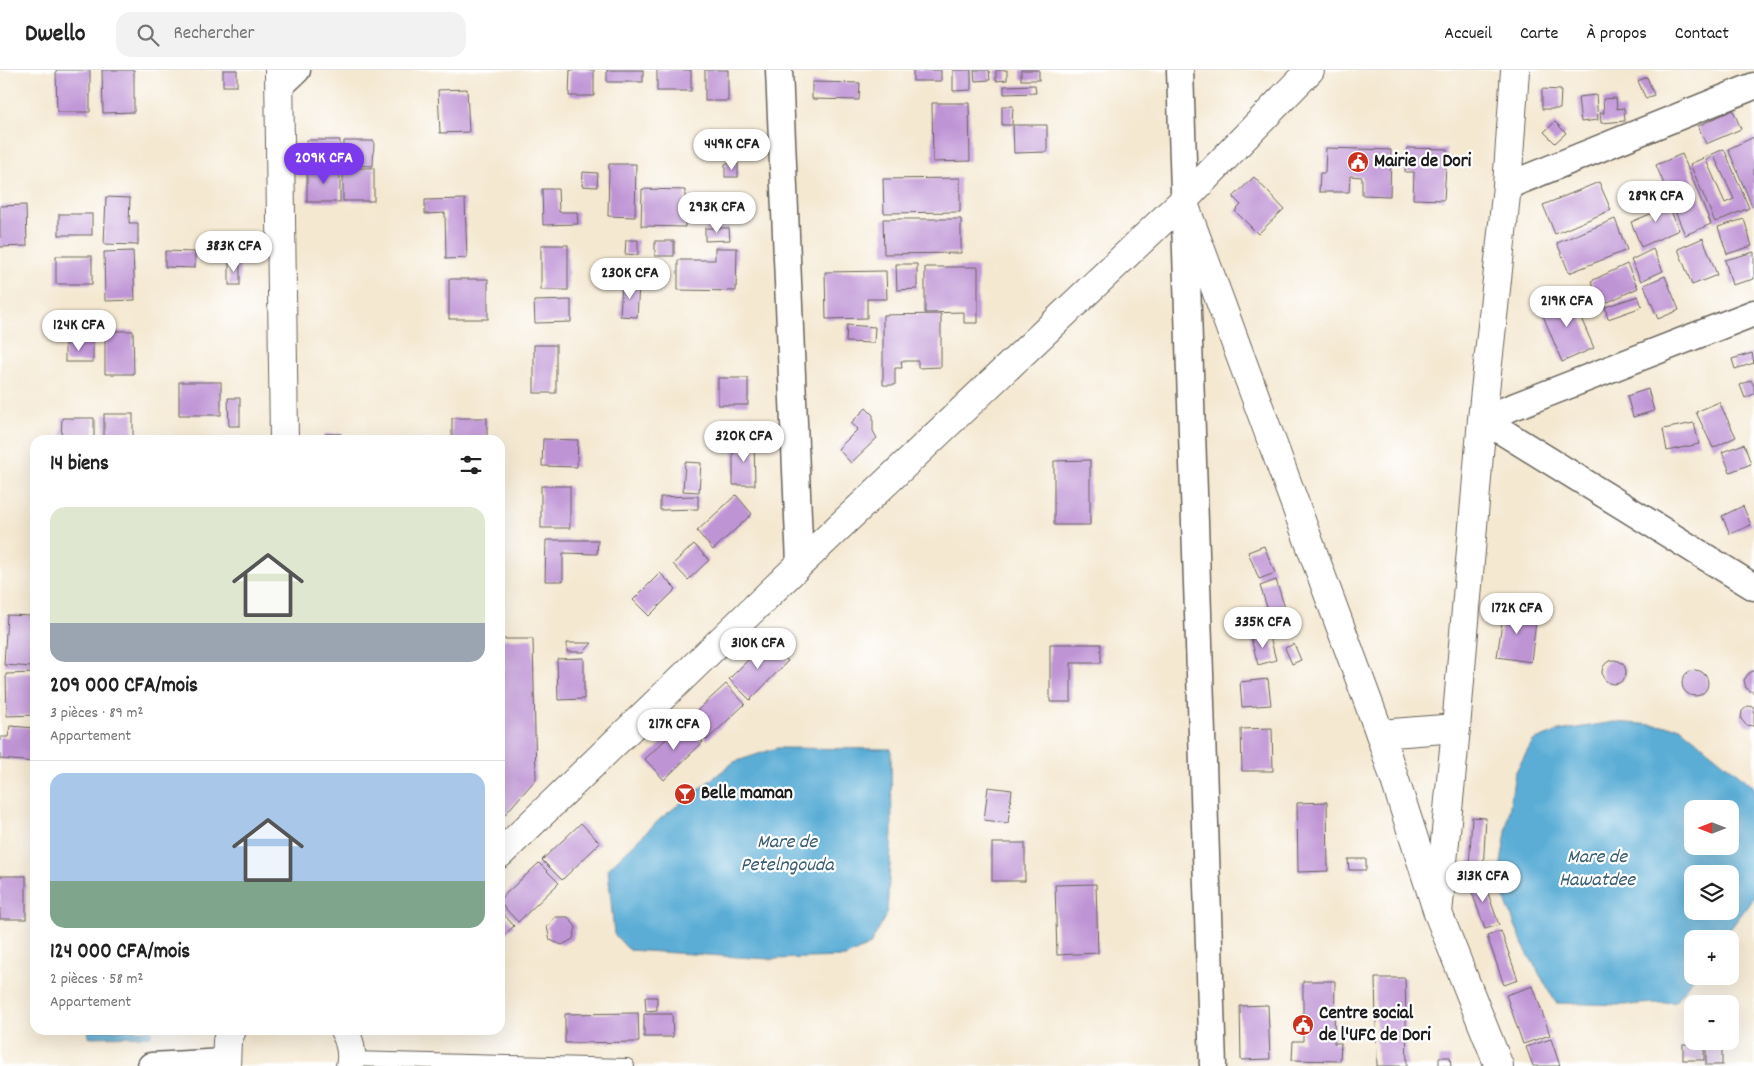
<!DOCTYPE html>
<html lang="fr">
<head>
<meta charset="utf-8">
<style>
	body { margin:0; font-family:Dekko,sans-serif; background:#f2f2f2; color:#222; height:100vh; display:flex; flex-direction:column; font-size:19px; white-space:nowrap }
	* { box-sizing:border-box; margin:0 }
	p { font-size:16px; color:#767676 }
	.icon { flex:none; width:28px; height:28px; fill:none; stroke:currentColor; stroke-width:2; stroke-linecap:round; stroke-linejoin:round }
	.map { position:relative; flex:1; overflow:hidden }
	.details { position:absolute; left:30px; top:365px; width:475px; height:600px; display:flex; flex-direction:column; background:#fff; border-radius:15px; box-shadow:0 5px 20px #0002 }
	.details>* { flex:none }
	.needle { width:32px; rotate:270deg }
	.buttons { position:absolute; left:1684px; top:730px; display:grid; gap:10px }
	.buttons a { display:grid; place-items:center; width:55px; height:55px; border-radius:10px; background:#fff; box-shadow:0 5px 20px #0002; font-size:25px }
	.price { position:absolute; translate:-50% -42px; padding:0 11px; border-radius:18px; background:#fff; color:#222; font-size:16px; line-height:32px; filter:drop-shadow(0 1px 2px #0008) }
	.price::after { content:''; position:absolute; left:50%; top:30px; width:15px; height:11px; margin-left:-8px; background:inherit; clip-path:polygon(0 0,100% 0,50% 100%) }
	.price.current { background:#7c3aed; color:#fff }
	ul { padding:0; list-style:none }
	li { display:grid; align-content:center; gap:10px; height:265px; padding:0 20px }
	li+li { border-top:1px solid #e0e0e0 }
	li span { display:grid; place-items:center; height:155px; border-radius:15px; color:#555 }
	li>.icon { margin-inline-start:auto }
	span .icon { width:90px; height:90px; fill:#fffc; stroke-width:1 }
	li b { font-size:21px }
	h2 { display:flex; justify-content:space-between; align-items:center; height:60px; padding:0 20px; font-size:21px }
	header { display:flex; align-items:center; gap:30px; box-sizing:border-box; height:70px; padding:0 25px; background:#fff; border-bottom:1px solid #e0e0e0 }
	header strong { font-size:24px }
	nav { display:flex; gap:28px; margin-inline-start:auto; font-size:18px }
	.search { width:350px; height:45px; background:#f2f2f2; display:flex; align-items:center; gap:12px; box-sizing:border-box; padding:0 18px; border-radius:15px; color:#767676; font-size:19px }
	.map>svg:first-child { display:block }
	.water { fill:#5badd6; stroke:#3c6479; fill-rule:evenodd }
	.building { fill:#bf94d5; fill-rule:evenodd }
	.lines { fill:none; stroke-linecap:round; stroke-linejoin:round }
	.lane-casing { stroke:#68635b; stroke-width:16 }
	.street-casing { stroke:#68635b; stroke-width:29 }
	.secondary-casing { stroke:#68635b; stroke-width:30 }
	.primary-casing { stroke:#68635b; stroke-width:30 }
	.lane { stroke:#fff; stroke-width:14 }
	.street { stroke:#fff; stroke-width:26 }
	.secondary { stroke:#fff; stroke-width:28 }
	.primary { stroke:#fff; stroke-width:28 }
	.labels { text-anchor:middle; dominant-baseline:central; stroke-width:4.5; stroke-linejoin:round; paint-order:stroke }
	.poi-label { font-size:19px; font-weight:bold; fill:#1c1c1c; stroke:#fff; text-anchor:start }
	.water-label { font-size:20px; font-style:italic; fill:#385d70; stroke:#fff }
</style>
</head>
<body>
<header>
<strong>Dwello</strong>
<div class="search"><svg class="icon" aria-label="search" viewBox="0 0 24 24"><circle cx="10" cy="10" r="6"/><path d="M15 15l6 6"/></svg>Rechercher</div>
<nav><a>Accueil</a><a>Carte</a><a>À propos</a><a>Contact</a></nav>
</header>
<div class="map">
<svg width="1754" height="996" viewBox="0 0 1754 996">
	<rect width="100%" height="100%" fill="#fff"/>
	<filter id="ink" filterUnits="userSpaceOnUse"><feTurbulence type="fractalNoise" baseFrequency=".02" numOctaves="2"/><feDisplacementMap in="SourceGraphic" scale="10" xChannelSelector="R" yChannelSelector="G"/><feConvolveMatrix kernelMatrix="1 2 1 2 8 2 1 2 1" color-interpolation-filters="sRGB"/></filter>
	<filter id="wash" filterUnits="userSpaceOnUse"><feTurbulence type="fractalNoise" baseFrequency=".0096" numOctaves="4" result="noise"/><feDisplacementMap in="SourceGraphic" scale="20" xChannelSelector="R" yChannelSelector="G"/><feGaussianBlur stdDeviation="1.12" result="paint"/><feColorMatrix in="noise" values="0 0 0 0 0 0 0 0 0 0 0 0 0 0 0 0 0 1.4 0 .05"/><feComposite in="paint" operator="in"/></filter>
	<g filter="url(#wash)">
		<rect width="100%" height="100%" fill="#f4e8d1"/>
		<g class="water">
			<path d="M1614,652l66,5 74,60v110l-31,42h-31v37h2l-19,26 -53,3 -66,-2 -32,-56 -26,-64 17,-110 18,-32 26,-10zM1692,739h38v37h-38zM1692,804h38v37h-38z"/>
			<polygon points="777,678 891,679 892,762 887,843 870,875 845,887 770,889 629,880 614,864 608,799 660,749 734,692"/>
			<polygon points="88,960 152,960 151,966 89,967"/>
		</g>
		<g id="blocks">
			<g class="building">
				<polygon points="56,0 90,0 90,42 57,42"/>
				<polygon points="102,0 134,0 134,42 103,43"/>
				<rect x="223" y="0" width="14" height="16"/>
				<polygon points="570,0 594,0 594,26 569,26"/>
				<rect x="607" y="0" width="36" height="12"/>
				<rect x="657" y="0" width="34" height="21"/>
				<rect x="705" y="0" width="23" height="31"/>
				<rect x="913" y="0" width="28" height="11"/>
				<polygon points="953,0 971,0 971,20 953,21"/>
				<polygon points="974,0 989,0 990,10 975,11"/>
				<polygon points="996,0 1007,0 1007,10 996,11"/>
				<rect x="1021" y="0" width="18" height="10"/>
				<polygon points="1647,7 1654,25 1646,29 1638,11"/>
				<polygon points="812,12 860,13 859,30 812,29"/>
				<polygon points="1035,15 1036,23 1004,24 1004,16"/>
				<polygon points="467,19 469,62 440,63 438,20"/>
				<polygon points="1542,19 1561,20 1560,39 1542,39"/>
				<polygon points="1596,25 1598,50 1581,52 1578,27"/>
				<polygon points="1616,28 1617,39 1624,38 1625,51 1601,53 1600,43 1604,43 1603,29"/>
				<polygon points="932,33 969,33 970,91 933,92"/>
				<polygon points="1002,36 1013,36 1012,55 1002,55"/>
				<polygon points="1733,40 1741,59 1706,74 1698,56"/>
				<polygon points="1555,52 1566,63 1555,73 1544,62"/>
				<polygon points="1013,55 1047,55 1047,82 1014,83"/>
				<polygon points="1754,67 1754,135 1752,136 1728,79"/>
				<rect x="307" y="70" width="33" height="26"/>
				<polygon points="344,71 374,71 373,96 343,95"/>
				<polygon points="1326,78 1391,80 1390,126 1362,125 1362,107 1350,106 1349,122 1319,122 1320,103 1325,103"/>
				<polygon points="1407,78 1447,79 1444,130 1413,129 1414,102 1405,102"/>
				<path d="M1724,79l25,59 -34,14 -25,-58zM1714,86l20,43 -9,4 -19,-43z"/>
				<polygon points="1682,84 1711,154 1685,165 1656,95"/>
				<polygon points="609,94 636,94 635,147 608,146"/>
				<rect x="725" y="94" width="13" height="13"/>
				<rect x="307" y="97" width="33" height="35"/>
				<rect x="343" y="98" width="31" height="33"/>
				<polygon points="583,102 598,103 597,117 582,116"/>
				<polygon points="1254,107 1284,139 1258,164 1235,141 1241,135 1233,127"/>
				<polygon points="960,108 960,142 884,143 883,109"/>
				<polygon points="1599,112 1611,140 1555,164 1543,135"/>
				<polygon points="542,119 558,119 559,142 577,142 578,154 543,155"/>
				<polygon points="642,119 685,120 685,157 641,156"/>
				<polygon points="1664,125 1679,160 1641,177 1631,152 1655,142 1650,131"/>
				<polygon points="106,127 130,128 129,153 138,153 138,175 104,174"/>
				<polygon points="465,129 467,188 446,189 445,143 425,144 425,130"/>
				<polygon points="26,135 27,176 0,177 0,136"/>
				<rect x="59" y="144" width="33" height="21"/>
				<polygon points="883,149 961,149 961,183 884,184"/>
				<polygon points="1615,149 1627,180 1569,203 1557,173"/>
				<polygon points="1744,149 1752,176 1727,184 1718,157"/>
				<polygon points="705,158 729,158 730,170 705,171"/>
				<polygon points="1703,168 1717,205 1692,215 1678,179"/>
				<polygon points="626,170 638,170 638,185 625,184"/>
				<rect x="655" y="171" width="19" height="15"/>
				<rect x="541" y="175" width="27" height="45"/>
				<polygon points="715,178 737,178 736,221 678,220 678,190 715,190"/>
				<polygon points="1653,179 1663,201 1641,211 1631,190"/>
				<polygon points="133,181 135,230 105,231 104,182"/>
				<polygon points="165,181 195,182 195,198 165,197"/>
				<polygon points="1754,182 1754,209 1732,215 1725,190"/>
				<rect x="56" y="186" width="36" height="28"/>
				<rect x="229" y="190" width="11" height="25"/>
				<polygon points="896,194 917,194 917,219 897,220"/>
				<polygon points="1627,194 1638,218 1602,235 1591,211"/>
				<polygon points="925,197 978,197 978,253 964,253 964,242 925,243"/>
				<polygon points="886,201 887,229 867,229 867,248 826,249 825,202"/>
				<polygon points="1665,206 1679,240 1658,249 1644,215"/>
				<rect x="449" y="209" width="39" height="40"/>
				<polygon points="622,214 639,215 637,247 620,246"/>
				<polygon points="1571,225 1594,278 1562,292 1540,238"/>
				<polygon points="1638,226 1642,237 1608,249 1605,237"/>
				<polygon points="571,230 571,252 535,253 534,231"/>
				<polygon points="941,244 941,297 918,298 918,291 901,291 902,298 895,298 895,315 883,315 883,245"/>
				<polygon points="847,255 875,257 874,273 846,272"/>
				<polygon points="105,261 133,261 134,304 105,304"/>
				<rect x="65" y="271" width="28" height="21"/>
				<rect x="534" y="275" width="22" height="48"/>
				<polygon points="1752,283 1754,293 1735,299 1732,289"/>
				<rect x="718" y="308" width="30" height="27"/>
				<polygon points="1751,310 1754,316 1754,324 1745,328 1740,315"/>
				<rect x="179" y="312" width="42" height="33"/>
				<polygon points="1648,319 1654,341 1633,347 1627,326"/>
				<polygon points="228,328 240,328 240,356 229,356"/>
				<polygon points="1719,332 1736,367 1713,378 1696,342"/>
				<polygon points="866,338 873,345 873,361 877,368 851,393 838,379 858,359 851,353"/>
				<rect x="104" y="344" width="29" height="26"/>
				<polygon points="62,348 94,348 94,370 61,370"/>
				<rect x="452" y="348" width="35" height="22"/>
				<polygon points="1694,353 1699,374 1667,381 1663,359"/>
				<rect x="325" y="364" width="16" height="6"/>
				<polygon points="543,369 578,370 577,397 542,396"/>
				<polygon points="754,371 755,415 733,415 733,372"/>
				<polygon points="1744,374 1751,394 1730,402 1722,382"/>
				<polygon points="1090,390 1090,455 1054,455 1054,391"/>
				<polygon points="685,392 701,393 699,422 683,421"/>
				<rect x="541" y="416" width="29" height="42"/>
				<polygon points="736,425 752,444 713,480 697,461"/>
				<polygon points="698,426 698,439 660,440 660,427"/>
				<polygon points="1743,436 1751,455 1730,464 1722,446"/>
				<polygon points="546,470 598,470 597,484 563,483 563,511 545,511"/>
				<polygon points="694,474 709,490 688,510 673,494"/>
				<polygon points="1264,476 1275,503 1259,509 1248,482"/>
				<polygon points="660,503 676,519 649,546 633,530"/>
				<polygon points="1276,510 1286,541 1270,546 1260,516"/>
				<polygon points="1504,539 1537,543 1531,592 1497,587"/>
				<polygon points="7,545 35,546 33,597 4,595"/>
				<polygon points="1269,563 1276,590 1258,595 1251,568"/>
				<polygon points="500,569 533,569 536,709 500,750"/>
				<polygon points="767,571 788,591 750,630 729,609"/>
				<polygon points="567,573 592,573 584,582 567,582"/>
				<polygon points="1050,574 1101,574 1101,593 1071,593 1071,632 1050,632"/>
				<polygon points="1294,574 1301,590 1292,594 1285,578"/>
				<polygon points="584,588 584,629 558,630 557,589"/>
				<circle cx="1614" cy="602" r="12"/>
				<circle cx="1695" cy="613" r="13"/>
				<polygon points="1753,601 1754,601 1754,623 1746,618 1744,610 1749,603"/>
				<polygon points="35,603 35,645 7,646 6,604"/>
				<polygon points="1268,609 1271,635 1242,637 1240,612"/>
				<polygon points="726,614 745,634 707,670 688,649"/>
				<polygon points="1748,636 1754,637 1754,656 1746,655 1741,649 1742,641"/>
				<polygon points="684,652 703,672 664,710 645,689"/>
				<polygon points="10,656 35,658 35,692 0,689 0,667 8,667"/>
				<polygon points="1272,658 1273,701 1242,701 1241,659"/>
				<polygon points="988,717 1012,720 1008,753 984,750"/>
				<polygon points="1327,732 1328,801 1298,802 1297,733"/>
				<polygon points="1472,747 1486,748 1483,800 1469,799"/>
				<polygon points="581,753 600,773 562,810 542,790"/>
				<rect x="992" y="773" width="33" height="38"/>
				<polygon points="1348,789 1366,789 1366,800 1349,800"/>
				<polygon points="539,793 559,813 518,852 500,833 500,829"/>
				<rect x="0" y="806" width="26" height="43"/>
				<polygon points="1482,806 1499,855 1485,859 1468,811"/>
				<polygon points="1096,814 1098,883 1057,885 1055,815"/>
				<polygon points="500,840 514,856 500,869"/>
				<polygon points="555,847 568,847 576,857 573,869 562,875 550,870 547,857"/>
				<polygon points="1501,861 1518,910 1504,915 1487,866"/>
				<polygon points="1375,908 1405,908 1407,996 1377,996"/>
				<polygon points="1303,911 1335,911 1334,973 1341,973 1340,991 1292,990 1293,971 1303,971"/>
				<polygon points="1533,916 1550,965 1523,974 1506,925"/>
				<polygon points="645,927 657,927 657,940 646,941"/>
				<polygon points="1268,935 1270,989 1241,990 1240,936"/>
				<polygon points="638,943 639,972 565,973 565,944"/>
				<polygon points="644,944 672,944 673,967 644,967"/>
				<polygon points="1551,969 1560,996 1533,996 1526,977"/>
				<rect x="1706" y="971" width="16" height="24"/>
				<rect x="1683" y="974" width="21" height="16"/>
				<polygon points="1439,987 1450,987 1451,996 1439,996"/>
			</g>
		</g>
	</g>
	<g filter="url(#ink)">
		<use href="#blocks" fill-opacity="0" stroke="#68635b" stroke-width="1"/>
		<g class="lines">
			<g class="lane-casing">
				<polyline id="lane" points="352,989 627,996"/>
			</g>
			<g class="street-casing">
				<g id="street">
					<polyline points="779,0 800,494"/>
					<polyline points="1180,0 1213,996"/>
					<polyline points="279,17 297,0"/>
					<polyline points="1507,116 1754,16"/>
					<polyline points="1482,349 1754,517"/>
					<polyline points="1482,349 1754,243"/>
					<polyline points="151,996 225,992"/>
				</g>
			</g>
			<g class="secondary-casing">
				<g id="secondary">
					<polyline points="279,0 284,370"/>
					<polyline points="1183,131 1380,664 1438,843"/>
					<polyline points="500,784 800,494 1183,131 1310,0"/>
					<path d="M344,960c6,10 9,25 6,36"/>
					<polyline points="226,996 227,971 232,960"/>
				</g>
			</g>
			<g class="primary-casing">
				<g id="primary">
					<polyline points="1380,664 1456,658"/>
					<polyline points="1499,996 1438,843 1456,658 1482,349 1507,116 1515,0"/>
				</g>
			</g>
			<use href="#lane" class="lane"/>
			<use href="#street" class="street"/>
			<use href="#secondary" class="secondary"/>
			<use href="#primary" class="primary"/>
		</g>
	</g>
	<defs>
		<g id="civic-disc" transform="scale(1.125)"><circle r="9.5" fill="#c8321e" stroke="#fff"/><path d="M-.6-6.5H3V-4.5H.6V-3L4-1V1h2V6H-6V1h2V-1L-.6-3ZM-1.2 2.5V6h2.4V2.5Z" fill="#fff"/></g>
		<g id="bar-disc" transform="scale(1.125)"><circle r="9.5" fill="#c8321e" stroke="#fff"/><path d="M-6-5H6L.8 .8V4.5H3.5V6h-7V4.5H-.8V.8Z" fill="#fff"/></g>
	</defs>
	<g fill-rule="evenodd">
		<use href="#civic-disc" x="1358" y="92"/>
		<use href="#bar-disc" x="685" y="724"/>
		<use href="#civic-disc" x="1303" y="955"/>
	</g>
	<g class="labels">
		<g class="poi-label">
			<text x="1374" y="92">Mairie de Dori</text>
			<text x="701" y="724">Belle maman</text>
			<text x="1319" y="944">Centre social<tspan x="1319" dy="22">de l'UFC de Dori</tspan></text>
		</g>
		<g class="water-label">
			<text x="787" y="773">Mare de<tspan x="787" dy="23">Petelngouda</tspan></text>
			<text x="1597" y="788">Mare de<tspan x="1597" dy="23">Hawatdee</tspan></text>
		</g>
	</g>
</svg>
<div class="buttons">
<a><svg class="needle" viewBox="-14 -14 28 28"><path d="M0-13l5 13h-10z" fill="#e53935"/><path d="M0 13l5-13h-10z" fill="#767676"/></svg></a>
<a><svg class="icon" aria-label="layers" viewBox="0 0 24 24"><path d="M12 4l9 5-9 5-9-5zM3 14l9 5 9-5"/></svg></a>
<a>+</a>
<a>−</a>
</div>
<b class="price" style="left:732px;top:101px">449K CFA</b>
<b class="price current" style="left:324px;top:115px">209K CFA</b>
<b class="price" style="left:1656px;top:153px">289K CFA</b>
<b class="price" style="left:717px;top:164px">293K CFA</b>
<b class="price" style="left:234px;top:203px">383K CFA</b>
<b class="price" style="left:630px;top:230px">230K CFA</b>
<b class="price" style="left:1567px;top:258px">219K CFA</b>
<b class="price" style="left:79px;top:282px">124K CFA</b>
<b class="price" style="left:744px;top:393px">320K CFA</b>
<b class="price" style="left:1517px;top:565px">172K CFA</b>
<b class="price" style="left:1263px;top:579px">335K CFA</b>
<b class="price" style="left:758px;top:600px">310K CFA</b>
<b class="price" style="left:674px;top:681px">217K CFA</b>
<b class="price" style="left:1483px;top:833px">313K CFA</b>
<section class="details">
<h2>14 biens<svg class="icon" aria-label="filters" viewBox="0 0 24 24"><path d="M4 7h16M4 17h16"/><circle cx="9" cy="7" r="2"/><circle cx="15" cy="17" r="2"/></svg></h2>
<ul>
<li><span style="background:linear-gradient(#dfe7d0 75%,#9aa5b1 0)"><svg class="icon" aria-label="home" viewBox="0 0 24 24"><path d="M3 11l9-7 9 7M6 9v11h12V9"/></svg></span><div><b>209 000 CFA/mois</b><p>3 pièces · 89 m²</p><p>Appartement</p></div></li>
<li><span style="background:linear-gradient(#a9c7e8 70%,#7fa58c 0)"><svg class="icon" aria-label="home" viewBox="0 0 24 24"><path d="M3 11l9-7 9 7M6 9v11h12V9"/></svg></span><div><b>124 000 CFA/mois</b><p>2 pièces · 58 m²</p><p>Appartement</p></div></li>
</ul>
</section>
</div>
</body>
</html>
